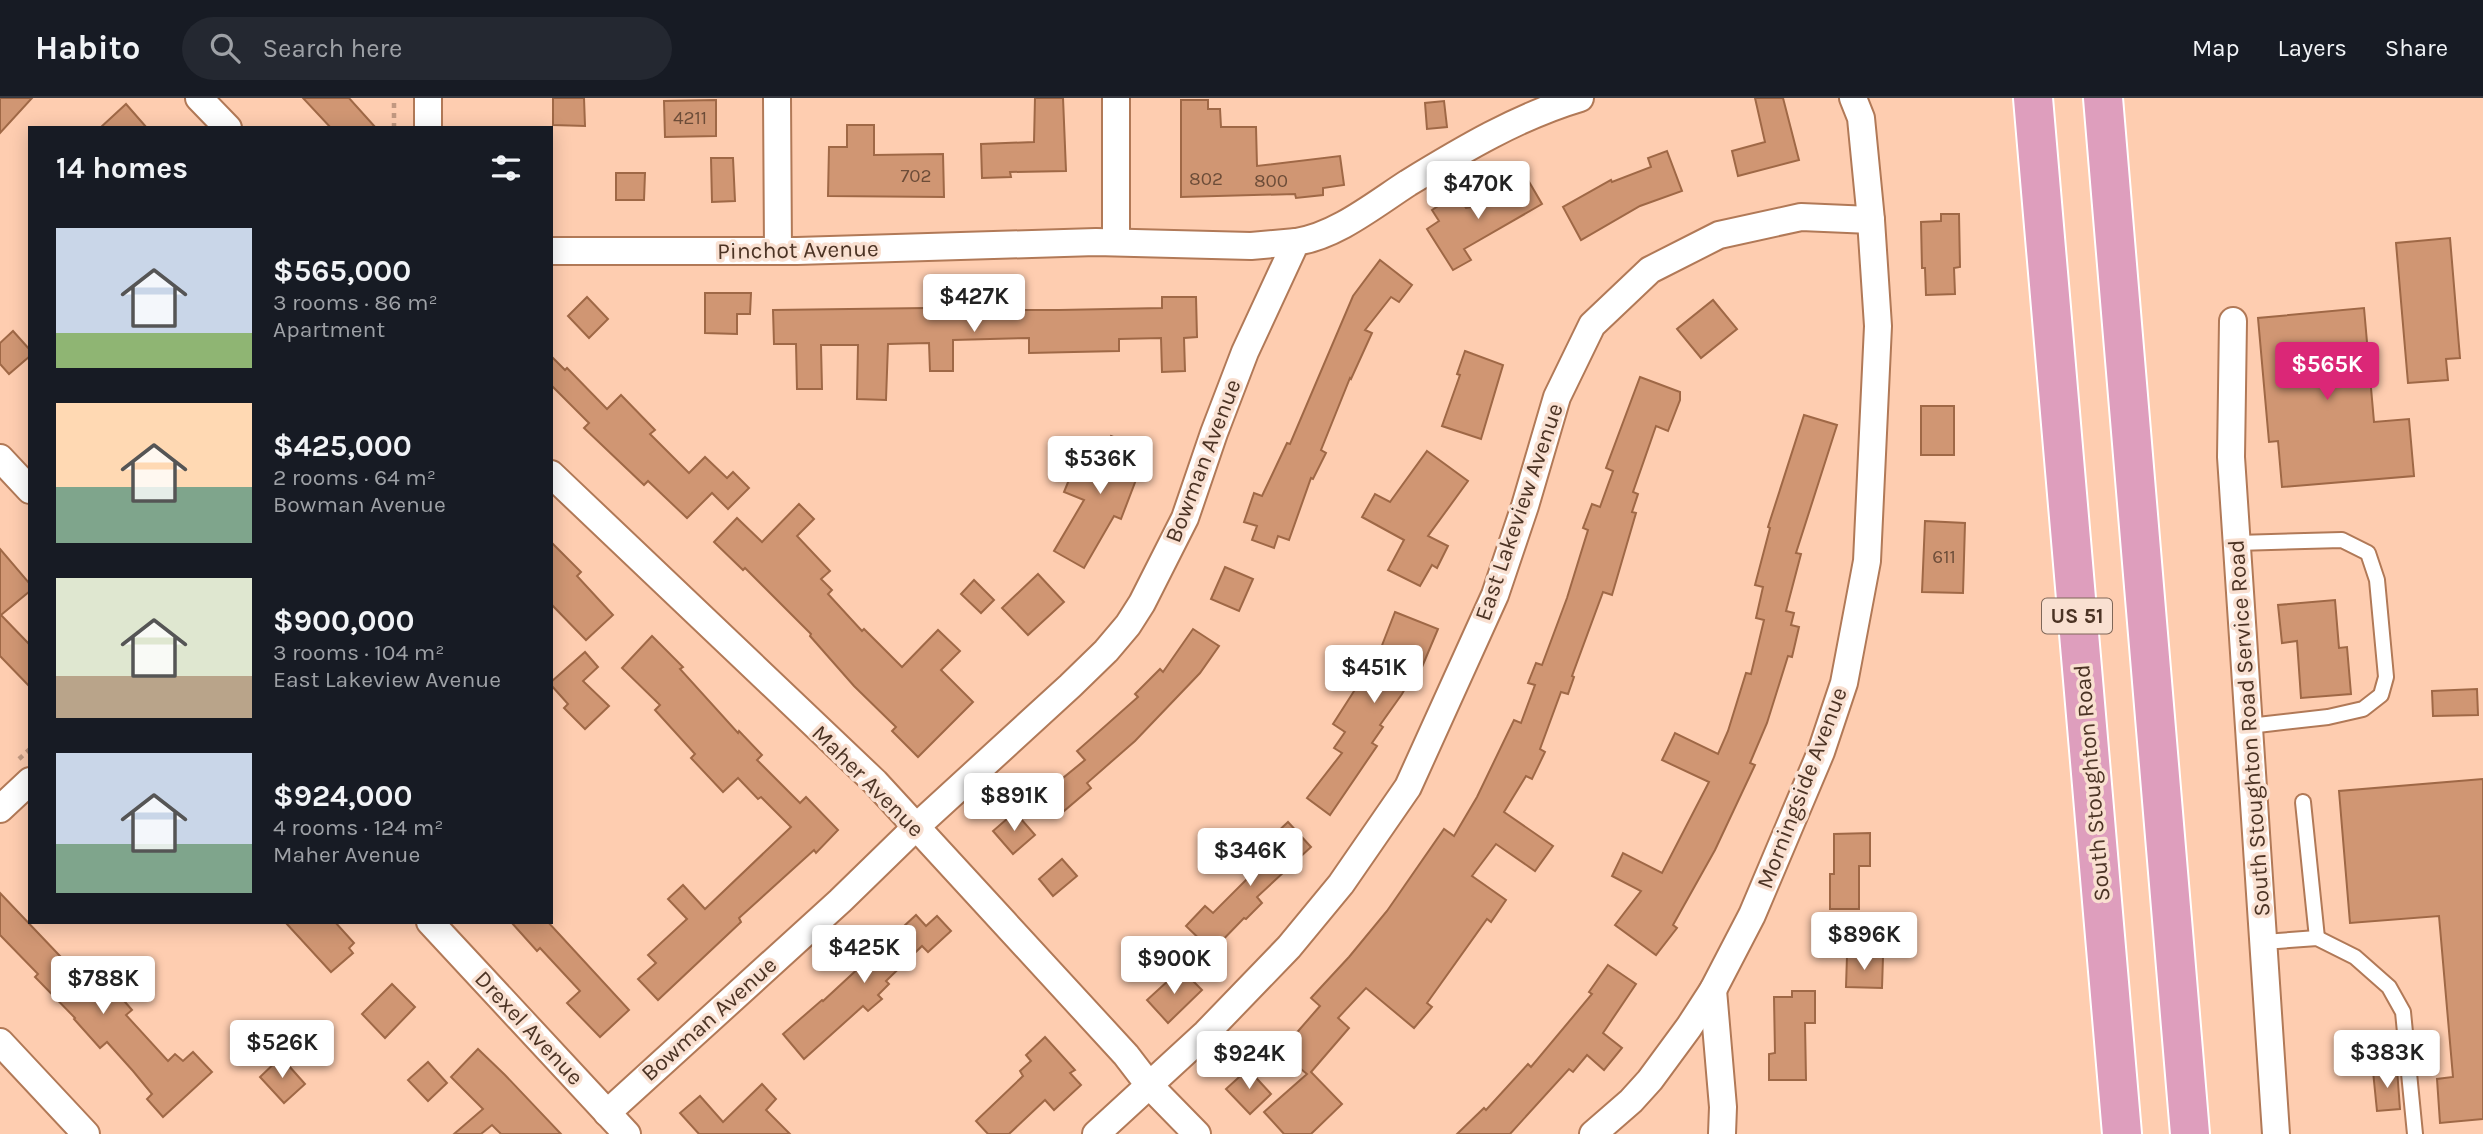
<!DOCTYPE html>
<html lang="en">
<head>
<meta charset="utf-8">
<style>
	body { margin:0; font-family:Karla,sans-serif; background:#242831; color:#f1f3f6; height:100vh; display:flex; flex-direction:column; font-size:26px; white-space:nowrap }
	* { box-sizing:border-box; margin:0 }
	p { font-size:23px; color:#9ea1a6 }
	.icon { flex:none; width:38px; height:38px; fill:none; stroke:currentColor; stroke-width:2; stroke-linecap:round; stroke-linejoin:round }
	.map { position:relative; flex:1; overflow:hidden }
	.side { position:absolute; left:28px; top:28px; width:525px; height:798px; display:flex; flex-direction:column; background:#171b24; border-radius:0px; box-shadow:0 4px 18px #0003 }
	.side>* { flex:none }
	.price { position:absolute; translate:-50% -60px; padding:0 16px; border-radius:7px; background:#fff; color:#222; font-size:23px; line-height:46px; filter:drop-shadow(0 2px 4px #0008) }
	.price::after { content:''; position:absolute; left:50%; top:42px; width:21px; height:16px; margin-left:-10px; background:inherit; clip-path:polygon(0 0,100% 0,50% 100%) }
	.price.active { background:#db2777; color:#fff }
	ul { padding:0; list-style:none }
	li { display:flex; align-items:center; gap:21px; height:175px; padding:0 28px }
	li span { display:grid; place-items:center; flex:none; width:196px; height:140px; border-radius:0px; color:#555 }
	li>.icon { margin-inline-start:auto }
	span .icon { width:84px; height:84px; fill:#fffc; stroke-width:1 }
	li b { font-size:30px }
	h2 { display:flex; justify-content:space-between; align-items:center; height:84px; padding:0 28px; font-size:30px }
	header { display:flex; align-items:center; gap:42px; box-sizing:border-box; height:98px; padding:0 35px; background:#171b24; border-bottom:2px solid #363941 }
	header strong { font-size:33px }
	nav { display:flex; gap:38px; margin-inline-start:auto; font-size:24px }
	.search { width:490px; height:63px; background:#242831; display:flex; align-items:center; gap:18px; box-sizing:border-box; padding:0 24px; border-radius:38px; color:#9ea1a6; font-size:26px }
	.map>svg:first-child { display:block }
	.building { fill:#d09673; stroke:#9f6846; stroke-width:2 }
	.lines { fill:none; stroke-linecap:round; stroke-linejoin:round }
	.service-casing { stroke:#b17957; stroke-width:18 }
	.minor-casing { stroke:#b17957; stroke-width:30 }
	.primary-casing { stroke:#fff; stroke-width:42 }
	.path { stroke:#c29981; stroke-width:4.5; stroke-dasharray:5 5; stroke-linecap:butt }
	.service { stroke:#fff; stroke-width:14 }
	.minor { stroke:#fff; stroke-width:26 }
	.primary { stroke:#de9ebd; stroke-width:38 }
	.labels { text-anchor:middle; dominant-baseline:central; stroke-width:7; stroke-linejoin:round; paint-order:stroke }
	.number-label { font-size:19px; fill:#6c4c38 }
	.shield { fill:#f9e0d1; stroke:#7f6758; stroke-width:2 }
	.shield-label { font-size:21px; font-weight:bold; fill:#4b3324 }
	.street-label { font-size:23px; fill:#4b3324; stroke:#f9e0d1 }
</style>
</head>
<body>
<header>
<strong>Habito</strong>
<div class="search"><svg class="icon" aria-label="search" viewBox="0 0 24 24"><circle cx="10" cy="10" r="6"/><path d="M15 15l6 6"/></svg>Search here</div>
<nav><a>Map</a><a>Layers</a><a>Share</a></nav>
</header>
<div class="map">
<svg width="2483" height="1036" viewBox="0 0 2483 1036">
	<rect width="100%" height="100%" fill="#fecdb0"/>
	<g class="building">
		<polygon points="0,0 32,0 0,35"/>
		<polygon points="303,0 349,0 376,30 331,30"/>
		<polygon points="553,0 584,0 585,28 553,27"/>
		<polygon points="1035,0 1063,0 1066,73 1010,74 1011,79 982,80 981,46 1034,44"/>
		<polygon points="1755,0 1783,0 1799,62 1738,78 1732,53 1765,44"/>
		<polygon points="716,2 716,38 665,39 664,3"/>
		<polygon points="1181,2 1208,2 1208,11 1220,11 1221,29 1256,29 1257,68 1340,58 1344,87 1323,90 1323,97 1296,100 1295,96 1181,99"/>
		<polygon points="1444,3 1447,29 1427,31 1425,5"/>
		<polygon points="126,6 147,30 100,30"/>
		<polygon points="847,27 874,27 874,57 943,56 944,99 828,98 829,49 847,49"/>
		<polygon points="1667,53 1682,93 1640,108 1581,142 1563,109 1611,82 1612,84 1651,69 1648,60"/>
		<polygon points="711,60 733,60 735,103 712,104"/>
		<polygon points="616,75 645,75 644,102 616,102"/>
		<polygon points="1528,82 1542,106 1464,151 1471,162 1453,172 1427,131 1439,123 1432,112 1457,96 1466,110 1483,107"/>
		<polygon points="1941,116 1959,116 1960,169 1954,170 1955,196 1926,197 1925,170 1922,170 1921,124 1941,123"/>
		<polygon points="2450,140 2460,260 2446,261 2448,282 2408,285 2396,145"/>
		<polygon points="1380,162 1412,187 1399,204 1391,199 1365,232 1372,235 1351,281 1350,280 1321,352 1326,355 1313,381 1311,380 1289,442 1278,438 1274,450 1252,442 1257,428 1244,424 1254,395 1262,398 1287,345 1290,346 1353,198"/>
		<polygon points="705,195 751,195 750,216 737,216 737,236 705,235"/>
		<polygon points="587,199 608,221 589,240 568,218"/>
		<polygon points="1162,199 1196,199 1197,239 1184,240 1185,273 1162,274 1161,240 1119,241 1119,253 1029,255 1029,240 953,242 953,273 930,273 929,245 888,246 886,302 857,301 858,247 821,247 822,291 797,291 796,246 774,246 773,212 1003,209 1003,212 1059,212 1162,210"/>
		<polygon points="1713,202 1737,231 1701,260 1677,231"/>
		<polygon points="2364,210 2374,324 2409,321 2414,378 2282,389 2278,343 2269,344 2258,220"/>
		<polygon points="13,233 30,252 30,258 9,276 0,266 0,245"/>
		<polygon points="1465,253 1503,267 1481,341 1442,328 1460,277 1457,276"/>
		<polygon points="551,258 565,272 567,270 607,311 621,297 655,332 650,336 689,375 705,359 727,380 733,374 749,390 728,411 712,395 687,420 648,383 644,387 584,330 589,325 551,287"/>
		<polygon points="1640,279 1680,294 1680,302 1668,333 1656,328 1633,394 1638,396 1632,414 1636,415 1612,497 1603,494 1572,578 1574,579 1568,596 1561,594 1540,651 1545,654 1532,681 1526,678 1504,714 1553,748 1535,773 1496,746 1472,778 1506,802 1491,824 1487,821 1427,905 1432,909 1414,930 1366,890 1338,920 1349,930 1311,974 1342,1006 1311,1036 1284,1036 1264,1014 1307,976 1291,963 1297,957 1286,947 1320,908 1311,900 1349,859 1387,813 1444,731 1454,738 1477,699 1514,622 1521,625 1535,587 1528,585 1536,565 1542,567 1567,500 1588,432 1583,430 1592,406 1600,409 1613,373 1606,370"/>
		<rect x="1921" y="308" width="33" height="49"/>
		<polygon points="1804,317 1837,327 1796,455 1801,456 1786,513 1794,515 1791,527 1799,529 1792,559 1788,558 1767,625 1750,665 1755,667 1715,752 1673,827 1677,830 1656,857 1615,827 1641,793 1612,778 1623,755 1662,775 1709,684 1662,662 1675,635 1718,656 1728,633 1746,575 1751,576 1764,522 1756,520 1763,489 1755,487 1770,430 1768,429"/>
		<polygon points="1111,338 1147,353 1121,421 1114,418 1084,470 1054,453 1084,402 1064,394 1071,377 1075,379 1087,349 1104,356"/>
		<polygon points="1427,353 1468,383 1428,438 1448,448 1437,470 1432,467 1420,488 1388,472 1404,442 1362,419 1375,396 1390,404"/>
		<polygon points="799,406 814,421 797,438 830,473 821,481 832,492 828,496 862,533 864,531 902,569 938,532 960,553 941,572 973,604 918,659 892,633 896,629 854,588 810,538 811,536 745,470 743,472 714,444 737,420 762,444"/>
		<polygon points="1925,423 1965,425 1963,495 1922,494"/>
		<polygon points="551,444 581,474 577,478 613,517 586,542 551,506"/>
		<polygon points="0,451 30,486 30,493 1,517 30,547 30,589 0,558"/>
		<polygon points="1225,469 1253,481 1239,513 1211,501"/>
		<polygon points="1038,476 1064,504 1028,537 1002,510"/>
		<polygon points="974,482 994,502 981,515 961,496"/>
		<polygon points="2335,502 2339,550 2347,549 2351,596 2301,600 2297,543 2282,545 2278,507"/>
		<polygon points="1395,514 1438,531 1422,569 1418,568 1402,596 1380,627 1383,629 1372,645 1377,648 1330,717 1307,700 1342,655 1334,650 1345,634 1333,626 1365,576 1363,575 1376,553 1379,555"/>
		<polygon points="1193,531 1219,548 1200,575 1135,643 1087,685 1091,690 1064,713 1047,693 1085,662 1077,653 1138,599 1135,596 1160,571 1163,574"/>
		<polygon points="652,538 683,569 680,571 738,635 739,633 762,657 757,662 800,705 806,699 838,732 816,755 814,752 739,820 741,824 658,902 638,881 656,865 648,857 687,821 668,801 683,787 705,811 791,729 761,699 758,701 738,680 723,694 691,660 695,656 655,612 660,607 622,570"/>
		<polygon points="585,554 598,569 583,583 609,608 585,631 564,610 568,606 551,587 551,584"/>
		<polygon points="2477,591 2478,617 2433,618 2432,593"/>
		<polygon points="2483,681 2483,1021 2440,1025 2437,981 2453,979 2439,818 2350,825 2339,693"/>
		<polygon points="1015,714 1035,737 1013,756 993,733"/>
		<polygon points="1288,724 1311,749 1257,799 1262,805 1246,821 1244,820 1212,853 1186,828 1205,808 1213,815 1264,764 1255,755"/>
		<polygon points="1870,735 1870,768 1859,768 1859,811 1830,811 1830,776 1834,776 1834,736"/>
		<polygon points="1062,761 1077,778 1053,798 1039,781"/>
		<polygon points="0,795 99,899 111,888 132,912 126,917 168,963 175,956 183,963 193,954 212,974 163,1019 147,1001 152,996 133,973 107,944 100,950 74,921 75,920 35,879 38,876 0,837"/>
		<polygon points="916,817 926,828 937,818 951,833 928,854 922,848 886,883 889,886 878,897 882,901 868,913 863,908 804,961 783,936 822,902 823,903"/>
		<polygon points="285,824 335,824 354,845 349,850 353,855 331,874"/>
		<polygon points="511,824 548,824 629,912 600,939 567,905 580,893 540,850 537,853"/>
		<polygon points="1847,858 1883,859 1882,890 1846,889"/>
		<polygon points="1608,867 1636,886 1603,935 1622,950 1604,972 1587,957 1573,974 1569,971 1510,1036 1457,1036 1484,1010 1486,1012 1528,966 1531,969 1592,896 1589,894"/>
		<polygon points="1181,871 1202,892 1168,925 1147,902"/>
		<polygon points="392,886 415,909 385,940 362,916"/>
		<polygon points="1792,893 1815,893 1815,925 1805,925 1806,982 1769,982 1769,956 1775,955 1774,899 1792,899"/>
		<polygon points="1045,939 1075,972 1070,975 1081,987 1054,1012 1045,1002 1009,1036 988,1036 976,1023 1023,978 1020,973 1031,963 1026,957"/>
		<polygon points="478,951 505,977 561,1036 501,1036 492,1027 481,1036 454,1036 483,1011 451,979"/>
		<polygon points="281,959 305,986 284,1005 260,979"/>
		<polygon points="428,964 447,985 428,1003 408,982"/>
		<polygon points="1248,971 1271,996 1250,1016 1226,991"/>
		<polygon points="2397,971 2400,1011 2377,1013 2373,973"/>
		<polygon points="762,986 776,1001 766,1012 790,1036 699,1036 680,1015 700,998 723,1024"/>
	</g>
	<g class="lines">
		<g class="service-casing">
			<g id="service">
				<polyline points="2237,445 2342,442 2368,455 2377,482 2386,579 2381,597 2363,611 2328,619 2249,628"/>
				<polyline points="2303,704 2317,840"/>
				<polyline points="2264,844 2317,840 2355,859 2389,889 2403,914 2415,1036"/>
			</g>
		</g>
		<g class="minor-casing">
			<g id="minor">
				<polyline points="199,0 228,30"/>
				<polyline points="428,0 428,30"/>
				<polyline points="777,0 778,153"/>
				<polyline points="1116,0 1116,144"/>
				<polyline points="551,153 797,153 1096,144 1251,148 1296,144"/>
				<polyline points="2233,223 2231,359 2276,1036"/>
				<polyline points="0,360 30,392"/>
				<polyline points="551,376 875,684 1126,957 1149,987 1197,1036"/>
				<polyline points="0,711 30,683"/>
				<polyline points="430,824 627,1036"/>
				<polyline points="1713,892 1723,1009 1722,1036"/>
				<polyline points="0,944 86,1036"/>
				<path d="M607,1015l233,-212 76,-74 154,-141 36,-35 22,-26 14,-22 43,-85 29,-85 31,-81 51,-110c40,-6 78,-37 112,-59 54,-33 111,-67 172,-85"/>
				<polyline points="1096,1036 1206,935 1289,849 1341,786 1408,689 1495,497 1525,408 1557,299 1592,227 1650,172 1719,137 1801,119 1871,122"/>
				<polyline points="1593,1036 1631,1003 1650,982 1689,929 1713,892 1752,817 1821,654 1844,585 1867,463 1878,228 1871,122 1861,20 1853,0"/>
			</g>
		</g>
		<g class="primary-casing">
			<g id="primary">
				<polyline points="2033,0 2122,1036"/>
				<polyline points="2103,0 2190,1036"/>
			</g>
		</g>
		<g class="path">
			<polyline points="394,30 394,0"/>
			<polyline points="19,661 30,651"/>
		</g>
		<use href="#service" class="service"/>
		<use href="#minor" class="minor"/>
		<use href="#primary" class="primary"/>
	</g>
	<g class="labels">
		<g class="number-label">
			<text x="690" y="20">4211</text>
			<text x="916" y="78">702</text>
			<text x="1206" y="81">802</text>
			<text x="1271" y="83">800</text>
			<text x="1944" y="459">611</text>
		</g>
		<rect class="shield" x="2042" y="500.5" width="70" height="35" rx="5"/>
		<g class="shield-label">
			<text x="2077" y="518">US 51</text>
		</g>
		<g class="street-label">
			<text transform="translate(798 152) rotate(-1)">Pinchot Avenue</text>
			<text transform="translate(1203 363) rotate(-69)">Bowman Avenue</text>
			<text transform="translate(1519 414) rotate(-71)">East Lakeview Avenue</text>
			<text transform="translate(2249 630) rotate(-94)">South Stoughton Road Service Road</text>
			<text transform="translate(868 683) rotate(45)">Maher Avenue</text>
			<text transform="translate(2092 685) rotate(-95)">South Stoughton Road</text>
			<text transform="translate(1802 690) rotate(-69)">Morningside Avenue</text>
			<text transform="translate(709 921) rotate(-42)">Bowman Avenue</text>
			<text transform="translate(529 930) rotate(47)">Drexel Avenue</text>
		</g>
	</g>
</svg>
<b class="price" style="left:1478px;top:123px">$470K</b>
<b class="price" style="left:974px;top:236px">$427K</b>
<b class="price active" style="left:2327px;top:304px">$565K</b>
<b class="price" style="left:1100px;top:398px">$536K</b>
<b class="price" style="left:1374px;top:607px">$451K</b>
<b class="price" style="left:1014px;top:735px">$891K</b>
<b class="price" style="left:1250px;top:790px">$346K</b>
<b class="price" style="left:1864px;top:874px">$896K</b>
<b class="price" style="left:864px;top:887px">$425K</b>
<b class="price" style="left:1174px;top:898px">$900K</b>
<b class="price" style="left:103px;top:918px">$788K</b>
<b class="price" style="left:282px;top:982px">$526K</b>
<b class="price" style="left:2387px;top:992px">$383K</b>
<b class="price" style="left:1249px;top:993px">$924K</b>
<section class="side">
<h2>14 homes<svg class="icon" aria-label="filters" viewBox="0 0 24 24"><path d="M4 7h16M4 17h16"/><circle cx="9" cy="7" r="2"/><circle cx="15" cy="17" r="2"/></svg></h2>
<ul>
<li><span style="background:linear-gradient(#c9d6e8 75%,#8fb573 0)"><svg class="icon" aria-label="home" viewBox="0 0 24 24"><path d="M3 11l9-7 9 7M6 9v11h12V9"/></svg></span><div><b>$565,000</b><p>3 rooms · 86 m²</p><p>Apartment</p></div></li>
<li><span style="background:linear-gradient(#ffd9b3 60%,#7fa58c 0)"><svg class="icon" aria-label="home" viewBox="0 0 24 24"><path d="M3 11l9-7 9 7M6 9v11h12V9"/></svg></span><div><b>$425,000</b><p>2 rooms · 64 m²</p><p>Bowman Avenue</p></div></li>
<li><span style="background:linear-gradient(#dfe7d0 70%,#b9a48a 0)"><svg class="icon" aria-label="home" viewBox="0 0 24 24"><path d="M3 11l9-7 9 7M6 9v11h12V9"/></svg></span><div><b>$900,000</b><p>3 rooms · 104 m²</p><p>East Lakeview Avenue</p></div></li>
<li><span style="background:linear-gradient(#c9d6e8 65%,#7fa58c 0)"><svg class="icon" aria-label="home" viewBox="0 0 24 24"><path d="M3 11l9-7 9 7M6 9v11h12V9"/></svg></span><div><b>$924,000</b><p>4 rooms · 124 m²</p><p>Maher Avenue</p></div></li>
</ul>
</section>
</div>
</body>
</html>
